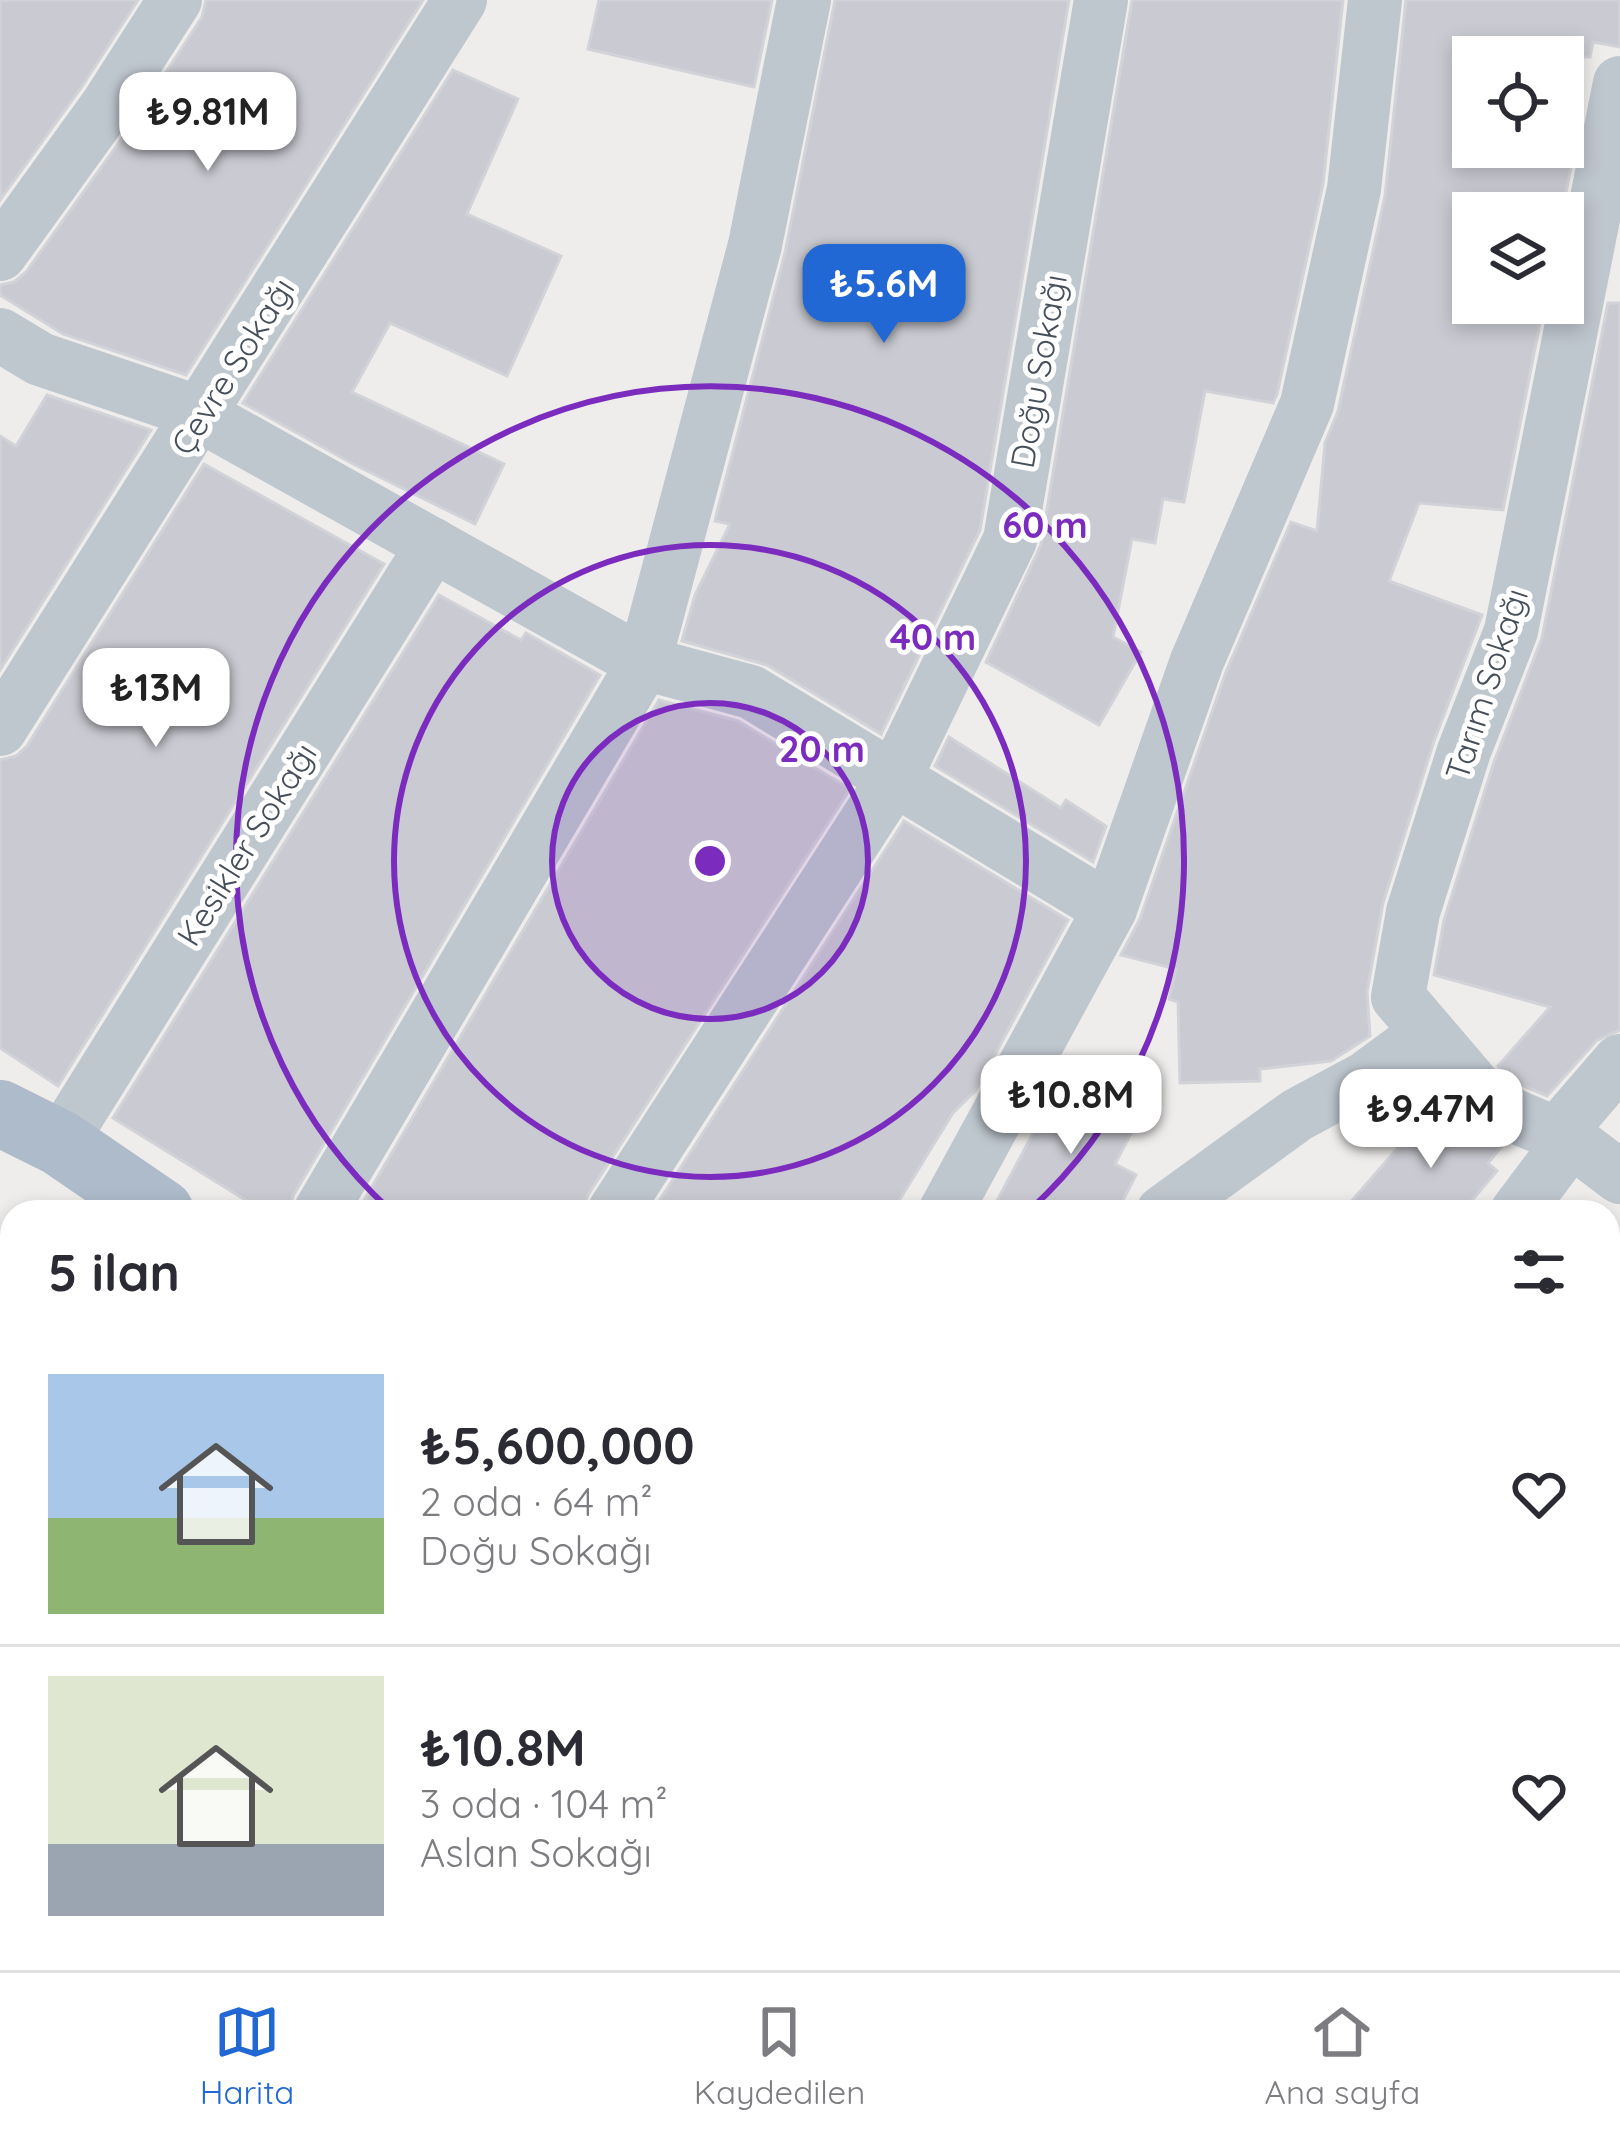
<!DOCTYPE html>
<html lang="tr">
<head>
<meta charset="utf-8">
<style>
	body { margin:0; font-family:Quicksand,sans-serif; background:#f2f2f3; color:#2b2b33; height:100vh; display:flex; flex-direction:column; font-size:45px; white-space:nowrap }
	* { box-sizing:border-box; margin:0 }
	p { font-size:39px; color:#7c7c81 }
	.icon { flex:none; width:66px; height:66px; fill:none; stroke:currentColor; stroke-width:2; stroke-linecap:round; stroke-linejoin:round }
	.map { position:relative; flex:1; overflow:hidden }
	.details { position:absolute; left:0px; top:1200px; width:1620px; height:771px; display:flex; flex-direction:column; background:#fff; border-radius:36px 36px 0 0; box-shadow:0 6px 18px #0003 }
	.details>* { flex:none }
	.buttons { position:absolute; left:1452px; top:36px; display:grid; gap:24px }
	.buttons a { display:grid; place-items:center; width:132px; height:132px; border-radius:0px; background:#fff; box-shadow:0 6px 18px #0003; font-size:60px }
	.price { position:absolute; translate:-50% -102px; padding:0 27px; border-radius:24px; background:#fff; color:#222; font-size:39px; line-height:78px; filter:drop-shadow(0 3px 6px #0008) }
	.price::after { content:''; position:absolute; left:50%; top:72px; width:36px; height:27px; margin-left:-18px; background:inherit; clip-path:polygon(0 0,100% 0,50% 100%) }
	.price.current { background:#2268d4; color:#fff }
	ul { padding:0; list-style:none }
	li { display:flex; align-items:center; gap:36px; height:300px; padding:0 48px }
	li+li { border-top:3px solid #e1e1e2 }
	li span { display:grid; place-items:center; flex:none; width:336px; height:240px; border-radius:0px; color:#555 }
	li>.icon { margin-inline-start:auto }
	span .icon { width:144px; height:144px; fill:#fffc; stroke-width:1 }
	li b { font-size:51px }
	h2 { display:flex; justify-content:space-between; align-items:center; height:144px; padding:0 48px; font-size:51px }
	.dock { display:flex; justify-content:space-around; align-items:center; height:168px; border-top:3px solid #e1e1e2; background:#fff; font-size:33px; color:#7c7c81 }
	.dock a { display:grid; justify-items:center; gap:6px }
	.dock .current { color:#2268d4 }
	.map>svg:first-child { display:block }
	.education { fill:#e0dede }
	.building { fill:#cacbd2; stroke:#d1d3d8; stroke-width:3 }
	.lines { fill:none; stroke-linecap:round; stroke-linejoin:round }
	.minor { stroke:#bec6ce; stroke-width:54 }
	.major { stroke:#adbbca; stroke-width:66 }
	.ring { fill:none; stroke:#7b2cbf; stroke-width:6 }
	.labels { text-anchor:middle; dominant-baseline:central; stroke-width:10; stroke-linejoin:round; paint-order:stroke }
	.street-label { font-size:33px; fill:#464f59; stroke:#fff }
	.centre { fill:#7b2cbf; stroke:#fff; stroke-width:6 }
	.ring-label { font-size:36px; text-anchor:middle; font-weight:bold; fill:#7b2cbf; stroke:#fff; stroke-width:10; stroke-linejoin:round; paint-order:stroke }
</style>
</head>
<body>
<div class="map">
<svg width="1620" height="1970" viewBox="0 0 1620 1970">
	<rect width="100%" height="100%" fill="#efedec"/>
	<polygon class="education" points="171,1959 494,1959 508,1970 161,1970"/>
	<g class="building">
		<polygon points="0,0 138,0 81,88 0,200"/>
		<polygon points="206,0 423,0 186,375 63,334 0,295 0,285 14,282 26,272 133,123 202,17"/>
		<polygon points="599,0 772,0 754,87 588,49"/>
		<polygon points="835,0 1069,0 980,530 881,734 767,665 682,641 695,595 730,524 715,521 716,516 785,253"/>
		<polygon points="1132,0 1343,0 1323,184 1277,394 1273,403 1205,391 1184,502 1163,499 1155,543 1132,539 1113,637 1141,652 1099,725 986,662 1041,545"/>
		<polygon points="1406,0 1620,0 1620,47 1593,42 1590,57 1473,57 1473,147 1563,147 1563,123 1579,126 1562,213 1473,213 1473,303 1544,303 1503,510 1419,503 1389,581 1482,615 1434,741 1383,903 1367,992 1370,1036 1331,1061 1260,1069 1260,1081 1180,1083 1178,1002 1169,999 1176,969 1121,955 1140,919 1226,672 1291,522 1317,531 1325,443 1338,411 1385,196"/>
		<polygon points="453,70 518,99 467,214 561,256 507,376 390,323 352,392 504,464 475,524 353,464 243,403"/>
		<polygon points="1608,303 1620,303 1620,1030 1597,1040 1547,1096 1510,1080 1498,1066 1550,1007 1434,975 1444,920 1494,762 1542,638"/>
		<polygon points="47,395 151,430 0,670 0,436 16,446"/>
		<polygon points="204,464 384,564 58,1086 0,1048 0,760 16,756 27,746"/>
		<polygon points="439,595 521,640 526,633 600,675 293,1196 289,1212 265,1212 113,1118"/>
		<polygon points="659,700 738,721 850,789 588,1195 583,1212 357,1212"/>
		<polygon points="949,737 1061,808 1066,800 1106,826 1093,862 935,766"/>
		<polygon points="904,821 1068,920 975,1091 953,1113 892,1212 652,1212"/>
		<polygon points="1055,1076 1138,1120 1115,1164 1136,1175 1117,1212 991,1212 1038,1124 1031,1120"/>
		<polygon points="1429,1112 1445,1126 1456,1114 1478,1134 1503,1145 1488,1163 1497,1171 1462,1212 1342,1212"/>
	</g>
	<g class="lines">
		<g class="minor">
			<polyline points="1620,83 1511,631 1464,751 1413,912 1398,997 1491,1106 1571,1140 1620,1177"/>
			<polyline points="0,254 107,106 175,0"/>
			<polyline points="0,335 40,359 191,410 644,663 751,692 1110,909 945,1212"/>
			<polyline points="0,729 460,0"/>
			<polyline points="1110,909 1197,661 1307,404 1354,189 1375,0"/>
			<polyline points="1557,1134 1620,1061"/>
			<polyline points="60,1143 433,545"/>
			<polyline points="320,1212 644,663 755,245 804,0"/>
			<polyline points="614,1212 895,777 1010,540 1101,0"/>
			<polyline points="1163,1212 1297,1115 1366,1078 1427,1033"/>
			<polyline points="1517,1212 1571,1140"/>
			<polyline points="1608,1502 1620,1491"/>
			<polyline points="0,1515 12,1526"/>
			<polyline points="1608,1859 1620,1846"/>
			<polyline points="0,1904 12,1911"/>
			<polyline points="98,1959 118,1970"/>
			<polyline points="513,1959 526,1970"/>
			<polyline points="687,1970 699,1959"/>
			<polyline points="1163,1970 1173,1959"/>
			<polyline points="1513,1970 1523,1959"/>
		</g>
		<g class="major">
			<polyline points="0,1113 60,1143 161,1212"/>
			<polyline points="924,1959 934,1970"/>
		</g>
	</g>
	<circle cx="710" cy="861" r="158" fill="#7b2cbf" fill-opacity=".12"/>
	<g class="ring">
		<circle cx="710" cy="861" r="158"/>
		<circle cx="710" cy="861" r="316"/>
		<path d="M390 1210A474 474 0 1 1 1030 1210"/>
	</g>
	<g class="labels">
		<g class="street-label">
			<text transform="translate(232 366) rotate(-58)">Çevre Sokağı</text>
			<text transform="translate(1038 371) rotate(-80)">Doğu Sokağı</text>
			<text transform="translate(1486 684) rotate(-72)">Tarım Sokağı</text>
			<text transform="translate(246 844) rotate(-58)">Kesikler Sokağı</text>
		</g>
	</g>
	<circle cx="710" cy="861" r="18" class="centre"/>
	<g class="ring-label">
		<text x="1045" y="538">60 m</text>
		<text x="933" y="650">40 m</text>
		<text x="822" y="762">20 m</text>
	</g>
</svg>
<div class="buttons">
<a><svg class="icon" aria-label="locate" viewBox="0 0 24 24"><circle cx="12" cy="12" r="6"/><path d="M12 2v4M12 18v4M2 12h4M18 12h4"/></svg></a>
<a><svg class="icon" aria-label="layers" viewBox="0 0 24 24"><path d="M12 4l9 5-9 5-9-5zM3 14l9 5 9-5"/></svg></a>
</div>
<b class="price" style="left:208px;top:174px">₺9.81M</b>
<b class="price current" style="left:884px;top:346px">₺5.6M</b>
<b class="price" style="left:156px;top:750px">₺13M</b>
<b class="price" style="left:1071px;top:1157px">₺10.8M</b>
<b class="price" style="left:1431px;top:1171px">₺9.47M</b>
<section class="details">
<h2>5 ilan<svg class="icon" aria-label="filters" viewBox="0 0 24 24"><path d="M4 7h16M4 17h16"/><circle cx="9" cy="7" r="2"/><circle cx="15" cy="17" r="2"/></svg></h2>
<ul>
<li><span style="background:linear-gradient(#a9c7e8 60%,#8fb573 0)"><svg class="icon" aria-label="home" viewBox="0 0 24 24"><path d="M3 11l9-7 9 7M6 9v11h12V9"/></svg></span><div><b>₺5,600,000</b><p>2 oda · 64 m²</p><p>Doğu Sokağı</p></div><svg class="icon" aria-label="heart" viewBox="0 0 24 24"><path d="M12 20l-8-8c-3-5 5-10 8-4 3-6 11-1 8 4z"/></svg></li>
<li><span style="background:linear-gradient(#dfe7d0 70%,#9aa5b1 0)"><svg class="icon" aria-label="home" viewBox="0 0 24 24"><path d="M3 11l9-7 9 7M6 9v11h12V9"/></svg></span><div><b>₺10.8M</b><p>3 oda · 104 m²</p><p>Aslan Sokağı</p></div><svg class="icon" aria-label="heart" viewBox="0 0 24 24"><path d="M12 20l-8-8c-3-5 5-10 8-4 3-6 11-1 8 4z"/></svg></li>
</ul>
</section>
</div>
<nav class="dock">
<a class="current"><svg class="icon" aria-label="map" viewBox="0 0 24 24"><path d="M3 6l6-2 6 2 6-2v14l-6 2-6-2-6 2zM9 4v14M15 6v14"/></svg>Harita</a>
<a><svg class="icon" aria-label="saved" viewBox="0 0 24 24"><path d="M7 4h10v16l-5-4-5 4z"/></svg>Kaydedilen</a>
<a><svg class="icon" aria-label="home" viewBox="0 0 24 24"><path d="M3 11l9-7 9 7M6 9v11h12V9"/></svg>Ana sayfa</a>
</nav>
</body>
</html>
